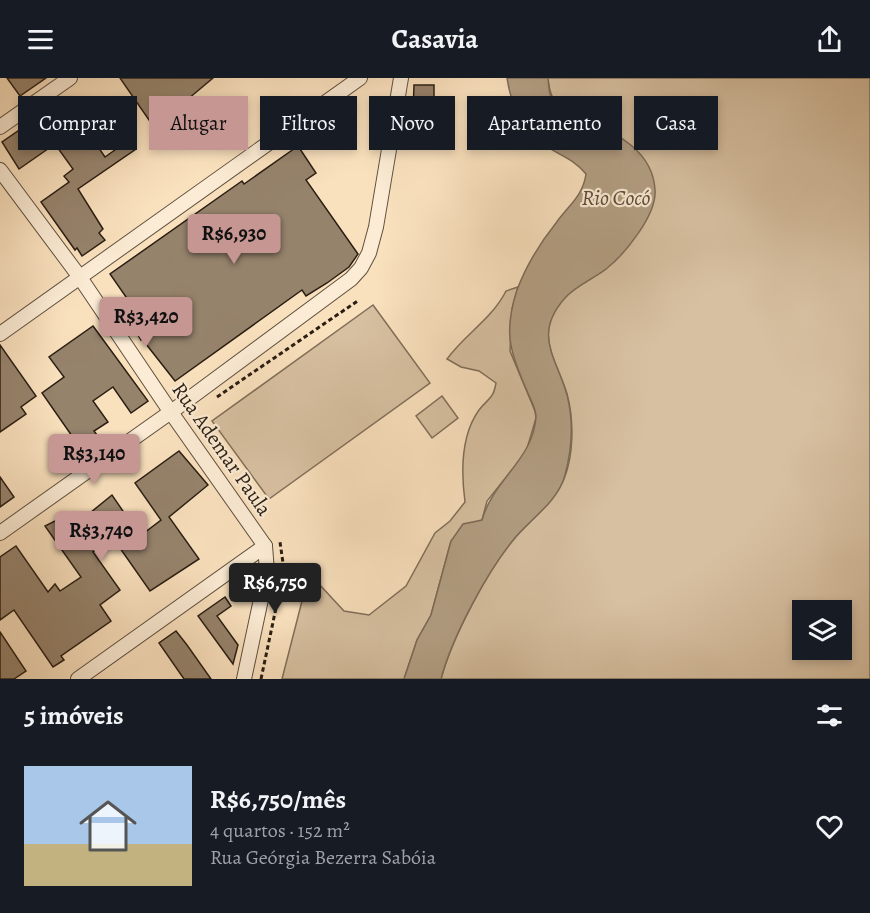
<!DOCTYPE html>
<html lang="pt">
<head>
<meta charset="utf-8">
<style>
	body { margin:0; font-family:Alegreya,serif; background:#242831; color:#f1f3f6; height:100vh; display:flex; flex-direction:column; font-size:22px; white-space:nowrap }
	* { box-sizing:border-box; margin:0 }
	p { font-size:20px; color:#9ea1a6 }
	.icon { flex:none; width:33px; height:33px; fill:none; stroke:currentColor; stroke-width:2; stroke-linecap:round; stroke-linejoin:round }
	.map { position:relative; height:601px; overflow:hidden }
	.drawer { display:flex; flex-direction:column; background:#171b24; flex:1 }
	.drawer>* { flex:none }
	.banner { position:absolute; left:18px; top:18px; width:834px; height:54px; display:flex; gap:12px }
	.buttons { position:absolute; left:792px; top:522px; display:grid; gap:12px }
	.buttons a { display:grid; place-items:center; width:60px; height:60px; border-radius:0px; background:#171b24; box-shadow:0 3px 9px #0003; font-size:30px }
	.price { position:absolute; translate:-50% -51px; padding:0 14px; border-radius:6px; background:#c59692; color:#111; font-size:20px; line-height:39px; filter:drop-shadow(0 2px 3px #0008) }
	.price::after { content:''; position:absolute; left:50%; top:36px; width:18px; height:14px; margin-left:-9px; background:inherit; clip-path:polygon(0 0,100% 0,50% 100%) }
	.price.selected { background:#222; color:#fff }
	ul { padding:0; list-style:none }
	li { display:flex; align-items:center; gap:18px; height:150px; padding:0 24px }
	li+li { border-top:2px solid #363941 }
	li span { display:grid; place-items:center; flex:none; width:168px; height:120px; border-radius:0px; color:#555 }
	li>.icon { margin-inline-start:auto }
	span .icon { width:72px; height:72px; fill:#fffc; stroke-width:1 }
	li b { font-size:26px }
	h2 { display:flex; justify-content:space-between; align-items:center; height:72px; padding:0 24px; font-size:26px }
	.tag { padding:0 21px; border-radius:0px; background:#171b24; box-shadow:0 3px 9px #0003; font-size:21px; line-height:54px }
	.tag.selected { background:#c59692; color:#111 }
	header { display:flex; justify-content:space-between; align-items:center; height:78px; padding:0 24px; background:#171b24; font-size:27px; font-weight:600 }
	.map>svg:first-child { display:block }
	.green { fill:#d7c0a1; stroke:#806f5a; stroke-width:1.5; fill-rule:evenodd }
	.water { fill:#b39f84; stroke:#7c6b57; stroke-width:1.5 }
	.building { fill:#96836c; stroke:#2a1e13; stroke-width:1.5 }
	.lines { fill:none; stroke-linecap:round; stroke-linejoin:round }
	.street-casing { stroke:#5e4f3e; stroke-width:16 }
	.path { stroke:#2a1e13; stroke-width:3; stroke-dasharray:4.5 3; stroke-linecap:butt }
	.street { stroke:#fcecd5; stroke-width:14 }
	.labels { text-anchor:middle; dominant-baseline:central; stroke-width:4.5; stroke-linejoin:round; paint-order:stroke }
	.street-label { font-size:21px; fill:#2a1e13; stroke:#fcecd5 }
	.water-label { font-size:22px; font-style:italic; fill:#5a4b3b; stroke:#fcecd5 }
</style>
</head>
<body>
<header><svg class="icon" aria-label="menu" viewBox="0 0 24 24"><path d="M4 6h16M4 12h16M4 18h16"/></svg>Casavia<svg class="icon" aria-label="share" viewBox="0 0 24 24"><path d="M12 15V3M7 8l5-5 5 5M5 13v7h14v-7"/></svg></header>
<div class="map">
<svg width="870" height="601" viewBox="0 0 870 601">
	<rect width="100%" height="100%" fill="#fae1be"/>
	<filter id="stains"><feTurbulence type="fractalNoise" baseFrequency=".00333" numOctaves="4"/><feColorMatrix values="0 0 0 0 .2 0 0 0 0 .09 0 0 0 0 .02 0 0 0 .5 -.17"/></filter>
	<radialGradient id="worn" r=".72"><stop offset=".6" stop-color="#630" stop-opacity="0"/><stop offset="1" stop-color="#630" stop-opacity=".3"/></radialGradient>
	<g class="green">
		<path d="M548,0h322v601h-429c11,-41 46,-108 73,-140 17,-20 39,-35 50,-60 10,-25 10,-59 3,-85 -11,-35 -35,-62 -2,-97 11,-11 29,-19 41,-28l-1,-140c-30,-12 -54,-13 -57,-51zM802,532h40v40h-40z"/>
		<path d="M518,209l-6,22 -2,42 25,60 1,7 -10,34 -39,49 -5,19 -31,21 -20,74 -14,25 -13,39h-122l20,-78 4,-31 38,41 25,4 37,-29 29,-53 15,-12 15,-19c-4,-30 -4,-67 14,-92 10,-13 14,-10 17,-27l-17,-12 -18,-4 -14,-8c18,-25 45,-40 59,-68z"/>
		<polygon points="373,227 430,305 269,421 212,343"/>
		<polygon points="442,318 458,340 432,360 416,338"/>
	</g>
	<path class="water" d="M507,0h41c1,9 1,19 7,26 7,10 20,13 31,17 32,12 67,31 69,69 2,25 -31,65 -49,79 -13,10 -31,17 -41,29 -33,37 -8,60 2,97 7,27 5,54 -2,80 -7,27 -35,44 -51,64 -27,33 -62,98 -73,140h-37l13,-39 14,-25 20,-74 12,-17 19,-4c11,-40 51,-60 54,-103 0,-9 -6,-18 -9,-26 -17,-40 -24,-58 -10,-101 9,-24 23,-47 39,-67 12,-17 27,-27 30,-49 -12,-15 -27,-19 -42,-29 -23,-15 -33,-41 -37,-67z"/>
	<g class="building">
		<polygon points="7,0 46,0 20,18"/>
		<polygon points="120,0 213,0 188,21 194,29 158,55"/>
		<polygon points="414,7 434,7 434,34 439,33 438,51 406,48 408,35 413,35"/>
		<polygon points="488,27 502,31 499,44 485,40"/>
		<polygon points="73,33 105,79 129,62 136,71 78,111 103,151 99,155 105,162 82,178 77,170 75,172 41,124 69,104 64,98 73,91 55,66 19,91 2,64 31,44 40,57"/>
		<polygon points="298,68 316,95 306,102 358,176 349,189 327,205 306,218 302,212 175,303 142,261 141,262 131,245 140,239 110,196 242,103 244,106"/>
		<polygon points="93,248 148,323 131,335 113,309 93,323 108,344 94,353 100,361 81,371 42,315 64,299 49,279"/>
		<polygon points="0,267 36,318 21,329 26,336 0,354"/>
		<polygon points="179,373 208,407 169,439 199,481 150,513 113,460 93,474 120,512 100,527 111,543 61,578 64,582 53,589 14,532 0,542 0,479 16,468 48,514 55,506 60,513 81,499 45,448 67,437 74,448 112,417 140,458 161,442 135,405"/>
		<polygon points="0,399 14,419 0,429"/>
		<polygon points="225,519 231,528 217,538 238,567 233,586 198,538"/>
		<polygon points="176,553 187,567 211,601 184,601 159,565"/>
		<polygon points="0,554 26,593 14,601 0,601"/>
	</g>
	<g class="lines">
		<g class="street-casing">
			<g id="street">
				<polyline points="0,49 70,0"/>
				<polyline points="0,92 79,198 170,333 265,468"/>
				<polyline points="0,256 360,0"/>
				<polyline points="0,455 182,326 351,201 361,190 369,175 376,149 401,0"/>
				<polyline points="78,601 265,468"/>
				<polyline points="244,601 267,493 265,468"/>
			</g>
		</g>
		<g class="path">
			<polyline points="217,319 359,222"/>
			<polyline points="261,601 284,492 280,464"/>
		</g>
		<use href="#street" class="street"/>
	</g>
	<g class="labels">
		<g class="street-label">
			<text transform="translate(222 371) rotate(55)">Rua Ademar Paula</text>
		</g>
		<g class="water-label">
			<text x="616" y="120">Rio Cocó</text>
		</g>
	</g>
	<rect width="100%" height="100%" filter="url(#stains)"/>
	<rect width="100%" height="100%" fill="url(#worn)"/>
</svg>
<div class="buttons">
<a><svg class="icon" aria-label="layers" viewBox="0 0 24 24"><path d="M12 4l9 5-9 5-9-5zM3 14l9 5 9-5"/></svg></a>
</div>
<b class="price" style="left:234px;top:187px">R$6,930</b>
<b class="price" style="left:146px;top:270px">R$3,420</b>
<b class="price" style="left:94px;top:407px">R$3,140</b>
<b class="price" style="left:101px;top:484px">R$3,740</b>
<b class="price selected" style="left:275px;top:536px">R$6,750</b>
<div class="banner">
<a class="tag">Comprar</a>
<a class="tag selected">Alugar</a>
<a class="tag">Filtros</a>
<a class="tag">Novo</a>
<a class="tag">Apartamento</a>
<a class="tag">Casa</a>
</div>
</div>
<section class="drawer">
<h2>5 imóveis<svg class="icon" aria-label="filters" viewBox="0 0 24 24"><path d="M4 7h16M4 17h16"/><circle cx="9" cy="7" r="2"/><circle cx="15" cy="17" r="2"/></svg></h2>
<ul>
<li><span style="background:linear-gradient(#a9c7e8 65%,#c2b280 0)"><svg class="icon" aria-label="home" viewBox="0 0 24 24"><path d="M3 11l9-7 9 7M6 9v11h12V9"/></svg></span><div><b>R$6,750/mês</b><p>4 quartos · 152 m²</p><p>Rua Geórgia Bezerra Sabóia</p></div><svg class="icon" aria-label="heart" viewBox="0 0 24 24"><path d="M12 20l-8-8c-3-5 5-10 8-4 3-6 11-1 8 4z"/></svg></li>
</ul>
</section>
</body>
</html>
